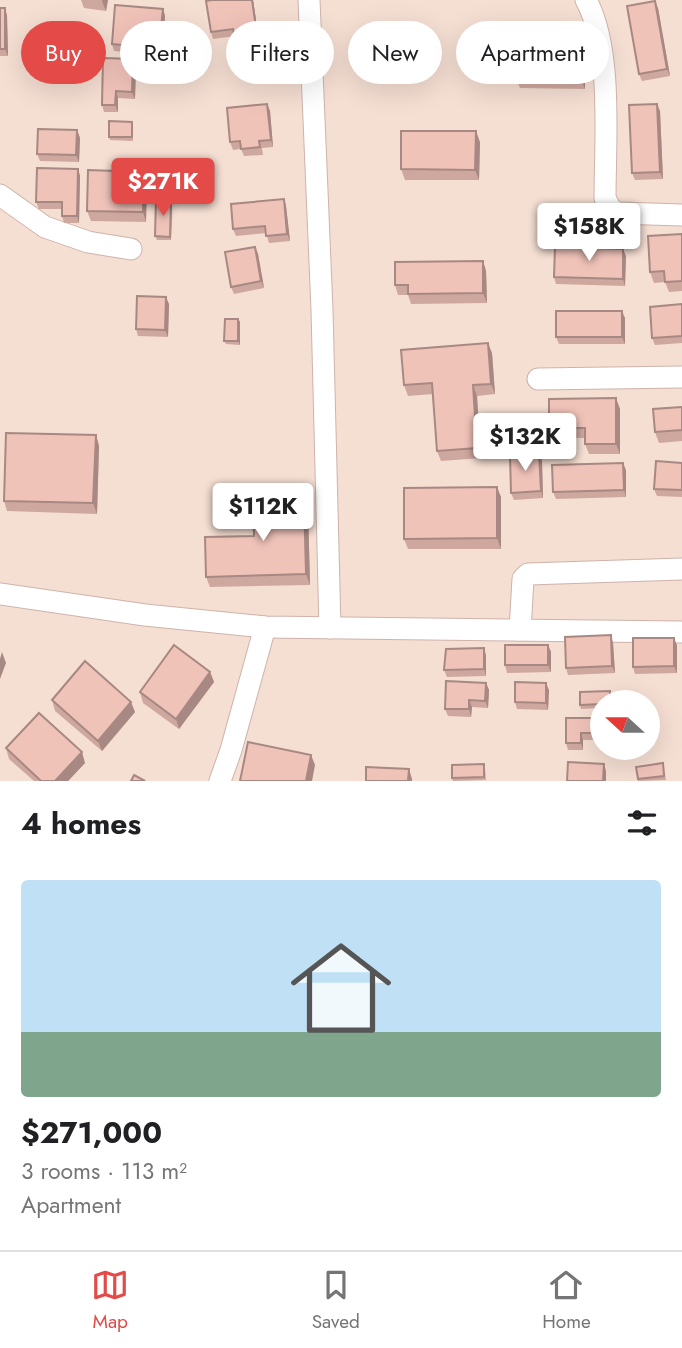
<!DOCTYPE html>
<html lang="en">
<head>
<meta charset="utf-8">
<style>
	body { margin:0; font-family:Jost,sans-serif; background:#f6f6f6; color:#202124; height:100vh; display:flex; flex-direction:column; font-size:26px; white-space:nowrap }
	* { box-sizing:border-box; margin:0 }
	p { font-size:23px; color:#757577 }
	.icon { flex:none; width:38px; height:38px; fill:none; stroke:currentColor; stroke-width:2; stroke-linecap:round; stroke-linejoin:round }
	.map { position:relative; height:781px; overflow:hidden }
	.sheet { display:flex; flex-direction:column; background:#fff; flex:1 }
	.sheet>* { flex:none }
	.hud { position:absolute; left:21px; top:21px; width:640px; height:63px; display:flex; gap:14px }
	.needle { width:46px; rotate:291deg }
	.buttons { position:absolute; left:590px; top:690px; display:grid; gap:14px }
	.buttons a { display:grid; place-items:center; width:70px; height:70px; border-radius:50%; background:#fff; box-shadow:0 7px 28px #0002; font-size:35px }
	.price { position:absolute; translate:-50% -60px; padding:0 16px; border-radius:7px; background:#fff; color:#222; font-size:23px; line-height:46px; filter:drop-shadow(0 2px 4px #0008) }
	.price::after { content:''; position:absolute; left:50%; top:42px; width:21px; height:16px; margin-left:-10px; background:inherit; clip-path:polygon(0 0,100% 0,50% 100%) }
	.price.on { background:#e34a48; color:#fff }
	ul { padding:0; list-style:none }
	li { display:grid; align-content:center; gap:14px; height:371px; padding:0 21px }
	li+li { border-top:2px solid #e0e0e0 }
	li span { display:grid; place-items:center; height:217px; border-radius:7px; color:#555 }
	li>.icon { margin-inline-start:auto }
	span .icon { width:126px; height:126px; fill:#fffc; stroke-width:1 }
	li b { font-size:30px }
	h2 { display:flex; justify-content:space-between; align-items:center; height:84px; padding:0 21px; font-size:30px }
	.chip { padding:0 24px; border-radius:32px; background:#fff; box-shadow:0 7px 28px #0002; font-size:24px; line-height:63px }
	.chip.on { background:#e34a48; color:#fff }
	.dock { display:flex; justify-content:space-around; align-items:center; height:98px; border-top:2px solid #e0e0e0; background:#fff; font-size:19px; color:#757577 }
	.dock a { display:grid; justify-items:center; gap:4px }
	.dock .on { color:#e34a48 }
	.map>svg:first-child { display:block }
	.residential { fill:#f5ded2; fill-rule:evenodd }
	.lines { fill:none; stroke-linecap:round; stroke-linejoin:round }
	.street-casing { stroke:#ceb3ab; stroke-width:23 }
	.street { stroke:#fff; stroke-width:21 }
	.wall { fill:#cea89f }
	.shaded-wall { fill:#a88882 }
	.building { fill:#f0c3b9; stroke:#a88882; stroke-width:2 }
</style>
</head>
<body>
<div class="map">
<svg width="682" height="781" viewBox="0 0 682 781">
	<rect width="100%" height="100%" fill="#fbebe1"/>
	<path class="residential" d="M0,0h682v781h-682zM602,702h46v45h-46z"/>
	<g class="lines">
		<g class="street-casing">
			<g id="street">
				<polyline points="309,0 322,310 330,628"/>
				<path d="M586,0c27,49 19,142 19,198l5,10 7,5 65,2"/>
				<polyline points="0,195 45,227 88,242 131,249"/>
				<polyline points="538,379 682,377"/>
				<polyline points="0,594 145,615 265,627 682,632"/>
				<polyline points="520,630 523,579 528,574 682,569"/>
				<polyline points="220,781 231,750 265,627"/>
			</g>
		</g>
		<use href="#street" class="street"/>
	</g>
	<g class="wall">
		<polygon points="81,0 108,0 106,11 84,8"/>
		<polygon points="212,0 253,0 259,41 237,44 235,36 213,39 211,32"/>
		<polygon points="0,8 7,15 8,56 0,56"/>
		<polygon points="658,8 670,76 642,81 639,74"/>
		<polygon points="163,9 165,16 163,44 136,42 136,53 114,51 112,44"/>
		<polygon points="583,60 585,67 585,89 520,88 517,81"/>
		<polygon points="136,66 135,99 118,98 118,112 104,112 102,105"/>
		<polygon points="267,104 270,111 273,147 262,148 263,155 244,156 241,149 233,150 230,142"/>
		<polygon points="660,111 663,179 635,180 632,173"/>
		<polygon points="132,122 133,125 133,141 110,140 109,137"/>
		<polygon points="77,130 80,138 79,162 40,161 37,154"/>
		<polygon points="480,142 479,180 405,180 401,169"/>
		<polygon points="78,169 80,176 79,223 64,223 62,216 62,209 39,209 36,202"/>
		<polygon points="147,182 146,222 91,221 87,211"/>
		<polygon points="284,199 286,206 290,241 269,243 266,233 236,236 233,229"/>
		<polygon points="172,203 171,240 157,240 155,236"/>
		<polygon points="682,234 682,291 669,292 665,282 654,283 650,272"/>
		<polygon points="255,247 258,254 264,288 234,294 231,287"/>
		<polygon points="626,256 625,286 556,284 554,277"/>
		<polygon points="483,261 486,271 487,303 411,304 408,295 398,295 395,285"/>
		<polygon points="169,304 168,337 138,336 136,329"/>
		<polygon points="682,304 682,343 655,345 652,338"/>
		<polygon points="625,318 625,344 559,344 556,337"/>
		<polygon points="238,319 240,322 240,345 226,344 224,341"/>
		<polygon points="492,353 495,394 477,396 481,458 441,461 437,451 433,394 408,396 404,385"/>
		<polygon points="682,407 682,441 659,443 655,432"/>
		<polygon points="620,409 620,454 589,454 585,444 585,438 553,438 549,428"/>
		<polygon points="96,435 99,446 97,514 7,511 4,501"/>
		<polygon points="539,454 542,461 543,498 514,500 511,493"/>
		<polygon points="682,463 682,497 657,496 654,489"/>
		<polygon points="626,470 626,497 556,499 553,492"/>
		<polygon points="501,497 501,549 408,549 404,539"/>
		<polygon points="308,509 310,585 210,587 206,577 254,536"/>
		<polygon points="613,643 615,673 568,675 566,668"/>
		<polygon points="548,645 551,652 551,672 507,673 505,665"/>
		<polygon points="677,645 677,673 635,674 633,667"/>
		<polygon points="486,655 486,676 447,677 444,670"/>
		<polygon points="210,672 214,682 179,729 143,703 140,692"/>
		<polygon points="486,683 489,690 488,708 472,707 471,717 448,716 445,709"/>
		<polygon points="549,690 548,710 517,709 515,702"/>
		<polygon points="611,695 611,702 602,702 602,708 581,709 580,705"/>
		<polygon points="52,700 135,712 102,751 55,711"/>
		<polygon points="602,718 602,740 583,740 583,750 568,750 566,743"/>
		<polygon points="6,748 85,763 68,781 34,781 9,759"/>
		<polygon points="664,767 666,780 638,781 638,779"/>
		<polygon points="485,768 486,780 453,781 452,778"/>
	</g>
	<g class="shaded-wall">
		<polygon points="102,0 108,0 106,11 102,1"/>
		<polygon points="252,0 253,0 259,41 257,34"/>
		<polygon points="655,1 658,8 670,76 667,69"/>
		<polygon points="5,8 7,15 8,56 5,49"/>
		<polygon points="163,9 165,16 163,44 160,37"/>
		<polygon points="134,35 136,42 136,53 133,46"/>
		<polygon points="133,59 136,66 135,99 132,92"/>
		<polygon points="583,60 585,67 585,89 582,82"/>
		<polygon points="116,91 118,98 118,112 115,105"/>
		<polygon points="267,104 270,111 273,147 271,140"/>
		<polygon points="657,104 660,111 663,179 660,172"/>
		<polygon points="77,130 80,138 79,162 76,155"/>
		<polygon points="476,131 480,142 479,180 475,170"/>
		<polygon points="78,169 80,176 79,223 77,216"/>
		<polygon points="144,172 147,182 146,222 143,212"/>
		<polygon points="171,199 172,203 171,240 170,237"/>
		<polygon points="284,199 286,206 290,241 287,234"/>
		<polygon points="255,247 258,254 264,288 261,281"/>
		<polygon points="623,249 626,256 625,286 623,279"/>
		<polygon points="483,261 486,271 487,303 483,293"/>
		<polygon points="166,297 169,304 168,337 165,330"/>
		<polygon points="622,311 625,318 625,344 622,337"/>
		<polygon points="238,319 240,322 240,345 238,341"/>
		<polygon points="488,343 492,353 495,394 491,384"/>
		<polygon points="473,385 477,396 481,458 477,448"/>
		<polygon points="616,398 620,409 620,454 616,444"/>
		<polygon points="96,435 99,446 97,514 93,503"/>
		<polygon points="539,454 542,461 543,498 541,491"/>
		<polygon points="623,463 626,470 626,497 624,490"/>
		<polygon points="497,487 501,497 501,549 497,538"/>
		<polygon points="304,498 308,509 310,585 306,574"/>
		<polygon points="611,635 613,643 615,673 612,666"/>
		<polygon points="674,638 677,645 677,673 674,666"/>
		<polygon points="548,645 551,652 551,672 548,665"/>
		<polygon points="484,648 486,655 486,676 484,669"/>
		<polygon points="2,652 6,663 0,679 0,659"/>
		<polygon points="210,672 214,682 179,729 176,719"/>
		<polygon points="486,683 489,690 488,708 485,701"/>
		<polygon points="546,683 549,690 548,710 546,703"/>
		<polygon points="469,700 472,707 471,717 469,709"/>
		<polygon points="131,702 135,712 102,751 98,741"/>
		<polygon points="581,733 583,740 583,750 581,743"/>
		<polygon points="82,752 85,763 68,781 55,781"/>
		<polygon points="311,755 315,765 312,781 306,781"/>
		<polygon points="604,764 606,771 606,781 603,781"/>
		<polygon points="409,769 412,779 412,781 408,781"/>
	</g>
	<g class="building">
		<polygon points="212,0 252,0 257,34 235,37 233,29 211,32 206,1"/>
		<polygon points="655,1 667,69 639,74 627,6"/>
		<polygon points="115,5 163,9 160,37 134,35 133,46 112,44"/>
		<rect x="0" y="8" width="5" height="41"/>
		<polygon points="103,58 133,59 132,92 116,91 115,105 102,105"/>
		<polygon points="518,58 583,60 582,82 517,81"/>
		<polygon points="267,104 271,140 259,141 260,147 241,149 240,141 230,142 227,108"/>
		<polygon points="657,104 660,172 632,173 629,105"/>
		<polygon points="109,121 132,122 132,137 109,137"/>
		<polygon points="38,129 77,130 76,155 37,154"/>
		<polygon points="401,131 476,131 475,170 401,169"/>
		<polygon points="37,168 78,169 77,216 62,216 62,202 36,202"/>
		<polygon points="88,170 144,172 143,212 87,211"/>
		<polygon points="156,199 171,199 170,237 155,236"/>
		<polygon points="284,199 287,234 266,236 265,226 233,229 231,204"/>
		<polygon points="682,234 682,281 665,282 664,271 650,272 648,236"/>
		<polygon points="255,247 261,281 231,287 225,252"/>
		<polygon points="555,247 623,249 623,279 554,277"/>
		<polygon points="483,261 483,293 408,294 408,285 395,285 395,262"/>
		<polygon points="137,296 166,297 165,330 136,329"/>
		<polygon points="682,304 682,336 652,338 650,307"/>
		<rect x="556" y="311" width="66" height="26"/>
		<polygon points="225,319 238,319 238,341 224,341"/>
		<polygon points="488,343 491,384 473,385 477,448 437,451 432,383 404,385 401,350"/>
		<polygon points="616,398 616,444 585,444 585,428 549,428 549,399"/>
		<polygon points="682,407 682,430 655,432 653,409"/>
		<polygon points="6,433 96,435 93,503 4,501"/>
		<polygon points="539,454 541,491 511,493 510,455"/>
		<polygon points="656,461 682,463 682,490 654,489"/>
		<polygon points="623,463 624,490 553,492 552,465"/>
		<polygon points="497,487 497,538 404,539 404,488"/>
		<polygon points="304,498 306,574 206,577 205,537 254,536 253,500"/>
		<polygon points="611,635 612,666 566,668 565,637"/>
		<polygon points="633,638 674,638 674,666 633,667"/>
		<polygon points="174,645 210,672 176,719 140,692"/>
		<rect x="505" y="645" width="43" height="20"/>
		<polygon points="484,648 484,669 444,670 446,649"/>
		<polygon points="85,661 131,702 98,741 52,700"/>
		<polygon points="446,681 486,683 485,701 469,700 469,709 445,709"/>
		<polygon points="515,682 546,683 546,703 515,702"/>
		<polygon points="610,691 610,702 602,702 602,704 580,705 580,692"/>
		<polygon points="39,713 82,752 55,781 41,781 6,748"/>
		<polygon points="566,718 602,718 602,733 581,733 581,743 566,743"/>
		<polygon points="248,742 311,755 306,781 240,781"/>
		<polygon points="568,762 604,764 603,781 567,781"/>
		<polygon points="663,763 664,776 638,779 636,767"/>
		<polygon points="484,764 484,777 452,778 452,765"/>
		<polygon points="366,767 409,769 408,781 366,781"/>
		<polygon points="134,775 145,781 131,781"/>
	</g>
</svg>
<div class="buttons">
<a><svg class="needle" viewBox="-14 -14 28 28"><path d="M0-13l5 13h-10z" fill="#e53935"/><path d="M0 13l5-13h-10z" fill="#757577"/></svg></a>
</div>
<b class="price on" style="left:163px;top:218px">$271K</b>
<b class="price" style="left:589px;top:263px">$158K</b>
<b class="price" style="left:525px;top:473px">$132K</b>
<b class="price" style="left:263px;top:543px">$112K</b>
<div class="hud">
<a class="chip on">Buy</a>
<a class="chip">Rent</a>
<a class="chip">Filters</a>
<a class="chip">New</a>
<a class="chip">Apartment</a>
</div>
</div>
<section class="sheet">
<h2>4 homes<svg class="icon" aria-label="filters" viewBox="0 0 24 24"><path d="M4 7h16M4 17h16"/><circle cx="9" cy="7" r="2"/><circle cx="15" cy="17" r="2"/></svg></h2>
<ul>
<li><span style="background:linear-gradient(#bfe0f5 70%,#7fa58c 0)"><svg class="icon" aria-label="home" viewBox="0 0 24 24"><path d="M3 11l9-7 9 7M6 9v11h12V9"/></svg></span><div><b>$271,000</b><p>3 rooms · 113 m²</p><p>Apartment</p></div></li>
</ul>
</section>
<nav class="dock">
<a class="on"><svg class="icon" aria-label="map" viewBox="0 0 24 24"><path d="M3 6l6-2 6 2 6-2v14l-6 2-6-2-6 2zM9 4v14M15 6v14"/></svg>Map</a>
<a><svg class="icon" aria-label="saved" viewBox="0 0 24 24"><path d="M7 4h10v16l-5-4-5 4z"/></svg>Saved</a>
<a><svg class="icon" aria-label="home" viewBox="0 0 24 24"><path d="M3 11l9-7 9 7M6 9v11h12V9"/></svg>Home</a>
</nav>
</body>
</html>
